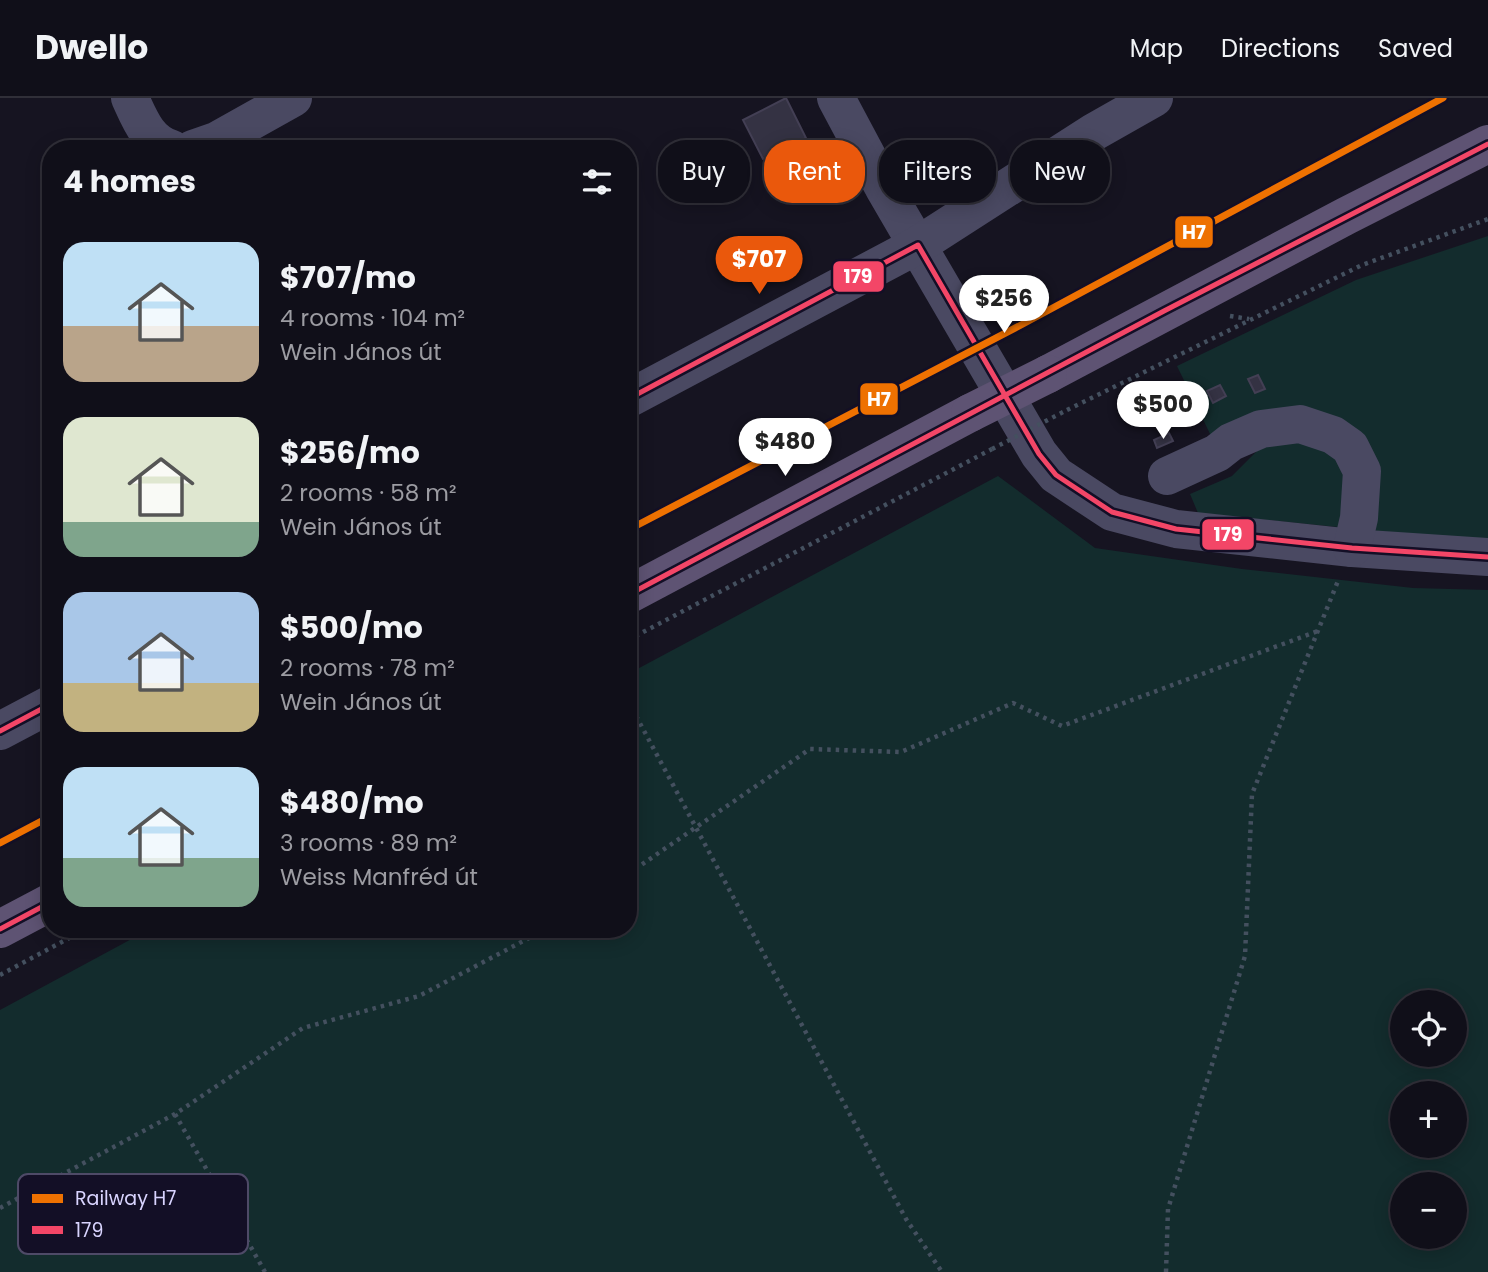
<!DOCTYPE html>
<html lang="en">
<head>
<meta charset="utf-8">
<style>
	body { margin:0; font-family:Poppins,sans-serif; background:#191822; color:#f1f3f6; height:100vh; display:flex; flex-direction:column; font-size:26px; white-space:nowrap }
	* { box-sizing:border-box; margin:0 }
	p { font-size:23px; color:#9c9ca2 }
	.icon { flex:none; width:38px; height:38px; fill:none; stroke:currentColor; stroke-width:2; stroke-linecap:round; stroke-linejoin:round }
	.map { position:relative; flex:1; overflow:hidden }
	.drawer { position:absolute; left:42px; top:42px; width:595px; height:798px; display:flex; flex-direction:column; background:#100f19; border-radius:28px; box-shadow:0 4px 18px #0003,0 0 0 2px #302f38 }
	.drawer>* { flex:none }
	.guide { position:absolute; left:658px; top:42px; width:665px; height:63px; display:flex; gap:14px }
	.buttons { position:absolute; left:1390px; top:892px; display:grid; gap:14px }
	.buttons a { display:grid; place-items:center; width:77px; height:77px; border-radius:50%; background:#100f19; box-shadow:0 4px 18px #0003,0 0 0 2px #302f38; font-size:35px }
	.price { position:absolute; translate:-50% -60px; padding:0 16px; border-radius:24px; background:#fff; color:#222; font-size:23px; line-height:46px; filter:drop-shadow(0 2px 4px #0008) }
	.price::after { content:''; position:absolute; left:50%; top:42px; width:21px; height:16px; margin-left:-10px; background:inherit; clip-path:polygon(0 0,100% 0,50% 100%) }
	.price.selected { background:#ea580c; color:#fff }
	ul { padding:0; list-style:none }
	li { display:flex; align-items:center; gap:21px; height:175px; padding:0 21px }
	li span { display:grid; place-items:center; flex:none; width:196px; height:140px; border-radius:21px; color:#555 }
	li>.icon { margin-inline-start:auto }
	span .icon { width:84px; height:84px; fill:#fffc; stroke-width:1 }
	li b { font-size:30px }
	h2 { display:flex; justify-content:space-between; align-items:center; height:84px; padding:0 21px; font-size:30px }
	.pill { padding:0 24px; border-radius:28px; background:#100f19; box-shadow:0 4px 18px #0003,0 0 0 2px #302f38; font-size:24px; line-height:63px }
	.pill.selected { background:#ea580c; color:#fff }
	header { display:flex; align-items:center; gap:42px; box-sizing:border-box; height:98px; padding:0 35px; background:#100f19; border-bottom:2px solid #302f38 }
	header strong { font-size:33px }
	nav { display:flex; gap:38px; margin-inline-start:auto; font-size:24px }
	.map>svg:first-child { display:block }
	.green { fill:#132c2d; fill-rule:evenodd }
	.building { fill:#343243; stroke:#433f54; stroke-width:2 }
	.lines { fill:none; stroke-linecap:round; stroke-linejoin:round }
	.path { stroke:#44505f; stroke-width:4.5; stroke-dasharray:3.5 5; stroke-linecap:butt }
	.minor { stroke:#4a4962; stroke-width:38 }
	.major { stroke:#5e5373; stroke-width:38 }
	.path-bridge { stroke:#44505f; stroke-width:4.5; stroke-dasharray:3.5 5; stroke-linecap:butt }
	.major-bridge { stroke:#5e5373; stroke-width:38 }
	.bus-1-casing { stroke:#130f26; stroke-width:10 }
	.bus-1 { stroke:#f34667; stroke-width:5 }
	.rail-1-casing { stroke:#130f26; stroke-width:12 }
	.rail-1 { stroke:#ee7101; stroke-width:7 }
	.key { fill:#130f26; stroke:#4e4a67; stroke-width:2 }
	.key-label { font-size:19px; fill:#d9d4ff }
	.line-badge { stroke:#130f26; stroke-width:2.5 }
	.badge-label { font-size:19px; text-anchor:middle; font-weight:bold; fill:#fff }
</style>
</head>
<body>
<header>
<strong>Dwello</strong>
<nav><a>Map</a><a>Directions</a><a>Saved</a></nav>
</header>
<div class="map">
<svg width="1488" height="1174" viewBox="0 0 1488 1174">
	<rect width="100%" height="100%" fill="#161421"/>
	<g class="green">
		<polygon points="1488,138 1488,444 1198,415 1190,396 1232,378 1285,325 1213,342 1177,268 1356,182"/>
		<path d="M998,378l97,72 147,21 171,19 75,2v682h-1488v-262l150,-81h478v-255zM1402,905h52v52h-52zM1402,996h52v52h-52zM1402,1087h52v52h-52z"/>
	</g>
	<g class="building">
		<polygon points="786,0 806,40 763,61 743,22"/>
		<polygon points="1258,277 1265,291 1255,295 1248,281"/>
		<polygon points="1220,287 1226,298 1213,305 1207,293"/>
		<polygon points="1169,335 1173,343 1157,350 1154,342"/>
	</g>
	<g class="lines">
		<g class="path">
			<polyline points="1230,218 1249,221"/>
			<polyline points="1067,312 1362,167 1488,121"/>
			<polyline points="628,542 992,351"/>
			<polyline points="628,603 906,1121 942,1174"/>
			<polyline points="628,776 810,651 901,654 1013,605 1062,628 1318,533"/>
			<polyline points="0,877 86,831"/>
			<polyline points="175,1016 265,1174"/>
			<polyline points="0,1110 175,1016 303,930 419,898 546,831"/>
			<polyline points="1166,1174 1168,1111 1245,858 1252,696 1338,483"/>
		</g>
		<g class="minor">
			<path d="M130,0c10,22 18,44 42,51"/>
			<polyline points="836,0 885,92 1039,356 1056,377 1112,414 1176,431 1352,450 1488,459"/>
			<polyline points="193,51 216,43 293,0"/>
			<polyline points="628,301 918,147 1094,34 1154,0"/>
			<polyline points="1167,378 1217,355 1231,344 1261,331 1300,326 1333,337 1350,349 1362,373 1359,420 1352,450"/>
			<polyline points="0,633 51,606"/>
		</g>
		<g class="major">
			<polyline points="1048,276 1346,118 1488,46"/>
			<polyline points="628,497 970,315"/>
			<polyline points="0,831 51,804"/>
		</g>
		<polyline class="path-bridge" points="992,351 1067,312"/>
		<polyline class="major-bridge" points="970,315 1048,276"/>
		<g class="bus-1-casing">
			<g id="bus-1">
				<polyline points="628,301 918,147 1039,356 1056,377 1112,414 1176,431 1352,450 1488,459"/>
				<polyline points="628,497 1164,213 1488,46"/>
				<polyline points="0,633 51,606"/>
				<polyline points="0,831 51,804"/>
			</g>
		</g>
		<use href="#bus-1" class="bus-1"/>
		<g class="rail-1-casing">
			<g id="rail-1">
				<polyline points="628,432 1021,227 1443,0"/>
				<polyline points="0,745 51,718"/>
			</g>
		</g>
		<use href="#rail-1" class="rail-1"/>
	</g>
	<rect x="18" y="1076" width="230" height="80" rx="10" class="key"/>
	<rect x="32" y="1096" width="31" height="9" fill="#ee7101"/>
	<rect x="32" y="1128" width="31" height="8" fill="#f34667"/>
	<g class="key-label">
		<text x="75" y="1107">Railway H7</text>
		<text x="75" y="1139">179</text>
	</g>
	<g class="line-badge">
		<rect x="1174" y="117" width="40" height="34" rx="7" fill="#ee7101"/>
		<rect x="832" y="162" width="53" height="33" rx="7" fill="#f34667"/>
		<rect x="859" y="284" width="40" height="34" rx="7" fill="#ee7101"/>
		<rect x="1201" y="420" width="54" height="33" rx="7" fill="#f34667"/>
	</g>
	<g class="badge-label">
		<text x="1194" y="141">H7</text>
		<text x="858" y="185">179</text>
		<text x="879" y="308">H7</text>
		<text x="1228" y="443">179</text>
	</g>
</svg>
<div class="buttons">
<a><svg class="icon" aria-label="locate" viewBox="0 0 24 24"><circle cx="12" cy="12" r="6"/><path d="M12 2v4M12 18v4M2 12h4M18 12h4"/></svg></a>
<a>+</a>
<a>−</a>
</div>
<b class="price selected" style="left:759px;top:198px">$707</b>
<b class="price" style="left:1004px;top:237px">$256</b>
<b class="price" style="left:1163px;top:343px">$500</b>
<b class="price" style="left:785px;top:380px">$480</b>
<div class="guide">
<a class="pill">Buy</a>
<a class="pill selected">Rent</a>
<a class="pill">Filters</a>
<a class="pill">New</a>
</div>
<section class="drawer">
<h2>4 homes<svg class="icon" aria-label="filters" viewBox="0 0 24 24"><path d="M4 7h16M4 17h16"/><circle cx="9" cy="7" r="2"/><circle cx="15" cy="17" r="2"/></svg></h2>
<ul>
<li><span style="background:linear-gradient(#bfe0f5 60%,#b9a48a 0)"><svg class="icon" aria-label="home" viewBox="0 0 24 24"><path d="M3 11l9-7 9 7M6 9v11h12V9"/></svg></span><div><b>$707/mo</b><p>4 rooms · 104 m²</p><p>Wein János út</p></div></li>
<li><span style="background:linear-gradient(#dfe7d0 75%,#7fa58c 0)"><svg class="icon" aria-label="home" viewBox="0 0 24 24"><path d="M3 11l9-7 9 7M6 9v11h12V9"/></svg></span><div><b>$256/mo</b><p>2 rooms · 58 m²</p><p>Wein János út</p></div></li>
<li><span style="background:linear-gradient(#a9c7e8 65%,#c2b280 0)"><svg class="icon" aria-label="home" viewBox="0 0 24 24"><path d="M3 11l9-7 9 7M6 9v11h12V9"/></svg></span><div><b>$500/mo</b><p>2 rooms · 78 m²</p><p>Wein János út</p></div></li>
<li><span style="background:linear-gradient(#bfe0f5 65%,#7fa58c 0)"><svg class="icon" aria-label="home" viewBox="0 0 24 24"><path d="M3 11l9-7 9 7M6 9v11h12V9"/></svg></span><div><b>$480/mo</b><p>3 rooms · 89 m²</p><p>Weiss Manfréd út</p></div></li>
</ul>
</section>
</div>
</body>
</html>
